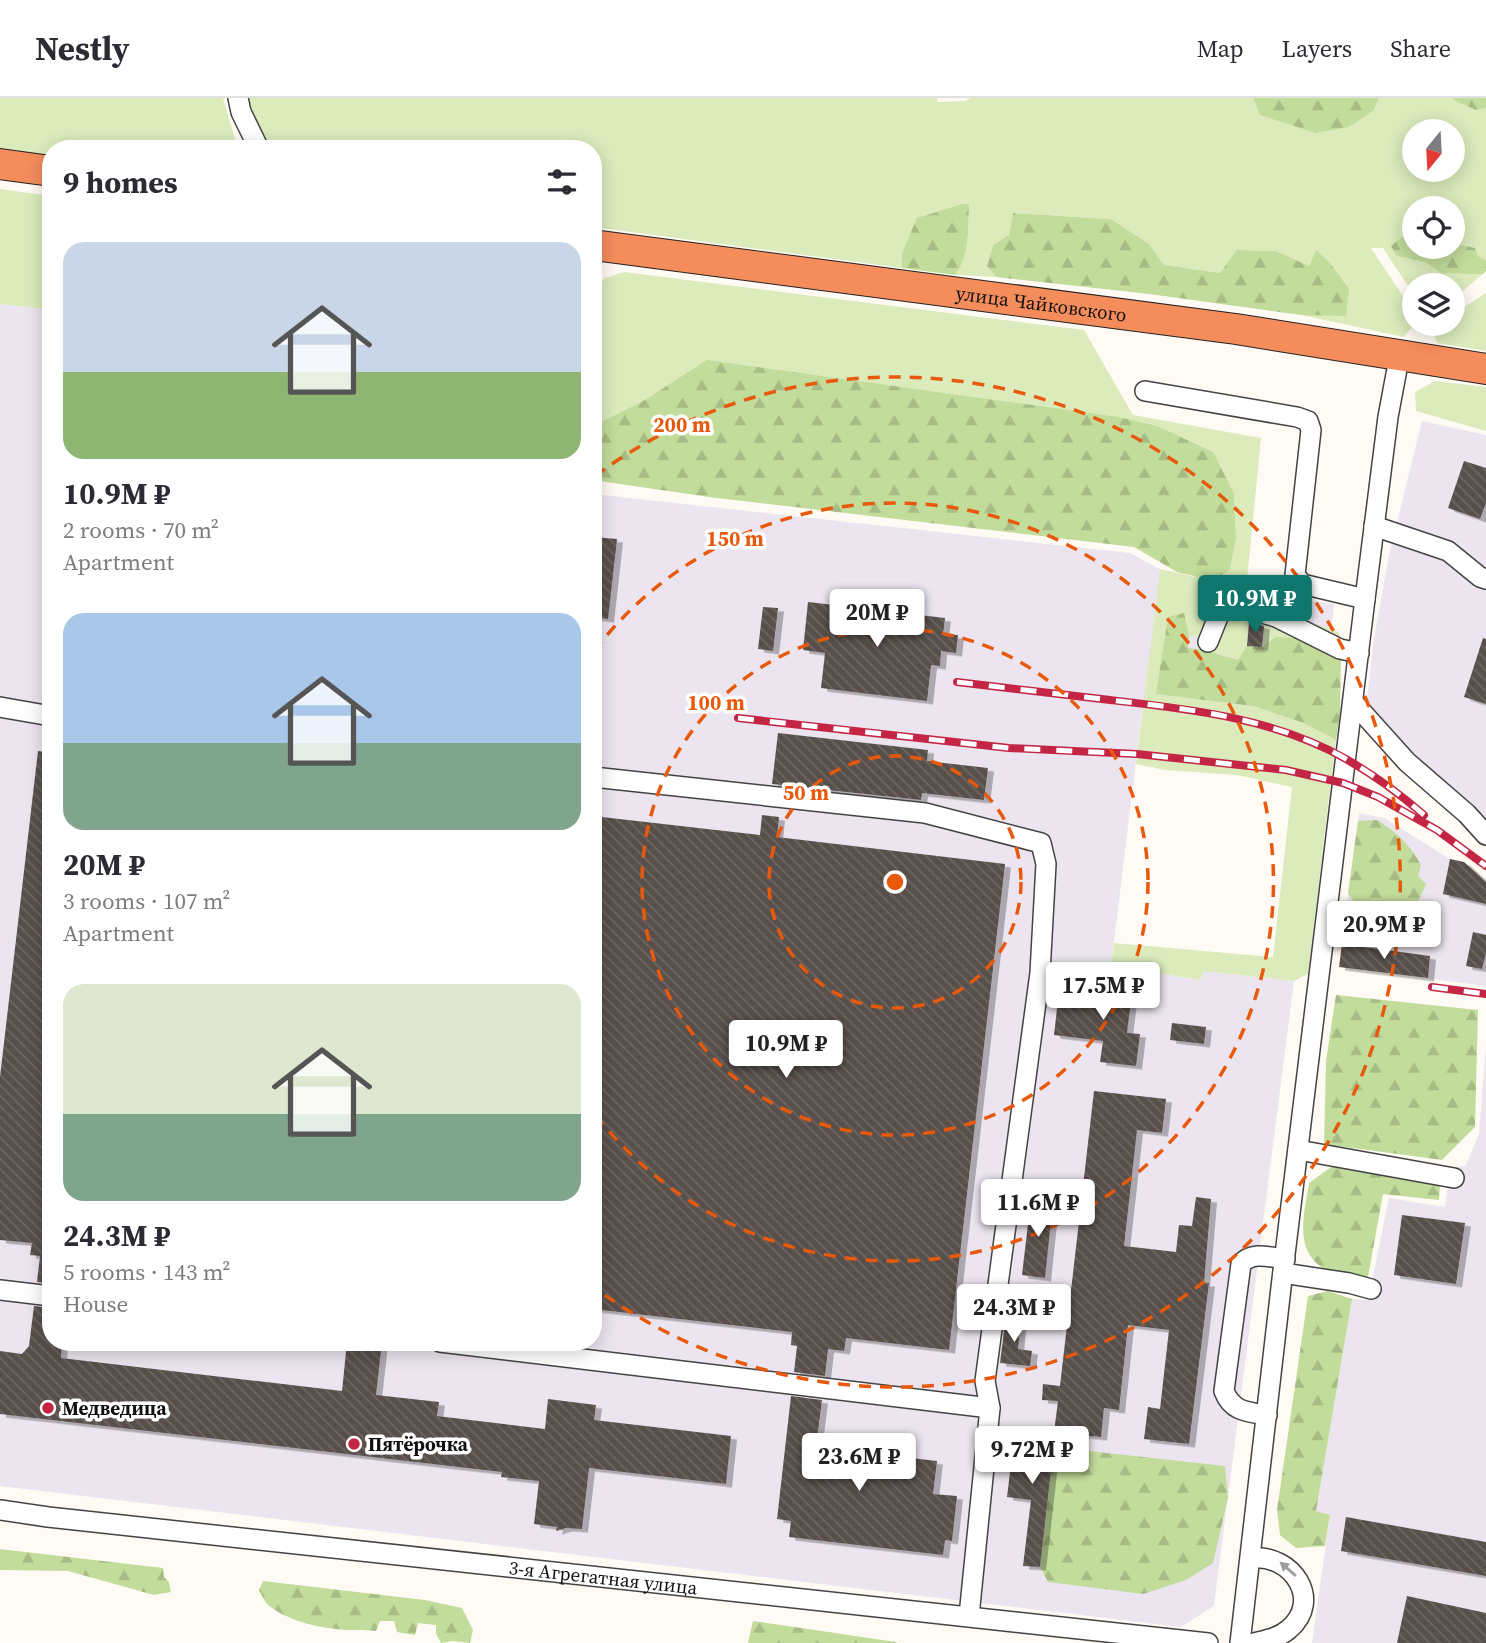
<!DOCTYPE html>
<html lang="en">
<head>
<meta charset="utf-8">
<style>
	body { margin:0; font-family:"Source Serif 4",serif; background:#f7f7f7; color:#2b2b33; height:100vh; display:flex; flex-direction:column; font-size:26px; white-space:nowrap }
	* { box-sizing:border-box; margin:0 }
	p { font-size:23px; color:#7c7c81 }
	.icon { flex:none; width:38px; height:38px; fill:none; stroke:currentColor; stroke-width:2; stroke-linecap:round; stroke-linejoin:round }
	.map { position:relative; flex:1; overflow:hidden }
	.drawer { position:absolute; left:42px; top:42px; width:560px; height:1211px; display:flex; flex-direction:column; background:#fff; border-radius:28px; box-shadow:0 4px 18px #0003 }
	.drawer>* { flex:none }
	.needle { width:46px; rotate:198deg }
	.controls { position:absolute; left:1402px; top:21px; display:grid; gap:14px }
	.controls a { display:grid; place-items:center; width:63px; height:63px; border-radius:50%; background:#fff; box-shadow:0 4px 18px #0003; font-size:35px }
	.price { position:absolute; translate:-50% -60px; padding:0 16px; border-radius:7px; background:#fff; color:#222; font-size:23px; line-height:46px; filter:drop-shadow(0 2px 4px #0008) }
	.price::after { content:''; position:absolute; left:50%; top:42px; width:21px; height:16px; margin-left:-10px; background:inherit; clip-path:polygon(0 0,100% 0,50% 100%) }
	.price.active { background:#0f766e; color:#fff }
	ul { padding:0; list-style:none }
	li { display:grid; align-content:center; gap:14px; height:371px; padding:0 21px }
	li span { display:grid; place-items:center; height:217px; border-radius:21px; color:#555 }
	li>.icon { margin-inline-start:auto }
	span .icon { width:126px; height:126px; fill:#fffc; stroke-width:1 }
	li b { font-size:30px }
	h2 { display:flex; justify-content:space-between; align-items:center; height:84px; padding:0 21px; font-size:30px }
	header { display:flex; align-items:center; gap:42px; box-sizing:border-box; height:98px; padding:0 35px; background:#fff; border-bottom:2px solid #e1e1e2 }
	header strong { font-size:33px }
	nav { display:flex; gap:38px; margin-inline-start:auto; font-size:24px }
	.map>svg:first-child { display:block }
	.industrial { fill:#ece5ef }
	.grass { fill:#dbebbc; fill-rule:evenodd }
	.forest { fill:url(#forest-firs) }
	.building { fill:url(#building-back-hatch); filter:url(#shadow) }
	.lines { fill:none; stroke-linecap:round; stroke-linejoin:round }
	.minor-casing { stroke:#434343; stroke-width:22 }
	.highway-casing { stroke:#212121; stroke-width:32 }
	.minor { stroke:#fff; stroke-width:19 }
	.highway { stroke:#f58c5c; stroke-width:30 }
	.rail-casing { stroke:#c42544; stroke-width:8 }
	.rail { stroke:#fff; stroke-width:5; stroke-dasharray:16; stroke-linecap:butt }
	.oneway { fill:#9f9f9f }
	.ring { fill:none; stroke:#e8590c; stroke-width:3.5; stroke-dasharray:12 9 }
	.poi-dot { fill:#c42544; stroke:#fff; stroke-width:2.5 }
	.labels { text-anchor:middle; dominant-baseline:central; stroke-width:7; stroke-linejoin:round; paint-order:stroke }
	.street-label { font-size:19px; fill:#101010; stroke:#fff }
	.poi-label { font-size:19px; font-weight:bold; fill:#101010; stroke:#fff; text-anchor:start }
	.centre { fill:#e8590c; stroke:#fff; stroke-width:3.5 }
	.ring-label { font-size:21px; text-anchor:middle; font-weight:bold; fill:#e8590c; stroke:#fff; stroke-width:7; stroke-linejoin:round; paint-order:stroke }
</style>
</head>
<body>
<header>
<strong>Nestly</strong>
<nav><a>Map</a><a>Layers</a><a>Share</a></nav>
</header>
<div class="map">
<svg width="1486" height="1545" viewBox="0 0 1486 1545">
	<defs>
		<pattern id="forest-firs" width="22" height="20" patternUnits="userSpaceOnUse" patternTransform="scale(1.75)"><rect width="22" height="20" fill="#c2dc9b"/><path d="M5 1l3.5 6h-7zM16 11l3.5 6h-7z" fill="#a6bc84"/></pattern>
		<pattern id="building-back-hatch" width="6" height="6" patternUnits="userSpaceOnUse" patternTransform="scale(1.75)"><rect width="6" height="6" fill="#59504c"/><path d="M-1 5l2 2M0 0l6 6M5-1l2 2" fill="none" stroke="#6c6561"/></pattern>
		<filter id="shadow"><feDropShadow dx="6" dy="3.5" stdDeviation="0" flood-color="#0004"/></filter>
	</defs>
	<rect width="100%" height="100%" fill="#fffbf4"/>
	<g class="industrial">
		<polygon points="0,206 51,212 51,1244 593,1244 593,396 1130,455 1160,471 1169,482 1334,506 1319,641 1143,606 1111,868 1200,882 1204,873 1294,883 1214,1508 1181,1529 0,1388"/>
		<polygon points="1422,323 1486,337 1486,726 1366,613 1373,546 1389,457"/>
		<polygon points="1359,715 1384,720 1450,761 1464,764 1486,784 1486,888 1339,869"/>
		<polygon points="1486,947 1486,1545 1312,1545 1330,1417 1316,1413 1352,1201 1368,1202 1389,1100 1445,1109 1450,1071 1466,1067 1479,1036"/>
	</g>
	<g class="grass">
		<polygon points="0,0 223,0 238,51 51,51 51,58 0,51"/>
		<path d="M245,0h693l-1,4 28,-1 6,-3h282l7,17 114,-5 5,-12h74v2l23,10 10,-2v152l-8,-4 -3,-8 -22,-5 -1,-35h-38v30l-12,-1 -5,19 28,6 16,11 42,1 -30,25 -1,-14h-38v10l-31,-47h-12l35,53 7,25 -9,11 -103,-22h45l-30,-65 -7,16 -33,-15 -38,-1 -18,23 -56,-8 -15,-21 -38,-25 -98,-6 -4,22 -16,10 -6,21 9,11 -41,-2c15,-19 13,-47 14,-70 -22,-3 -51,33 -67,48v15l-309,-41v-78h-323l-15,-24zM1414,33h38v39h-38z"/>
		<polygon points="0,91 51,98 51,212 0,206"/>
		<polygon points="624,174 1084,232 1133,317 1261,340 1245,502 1339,534 1341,560 1277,539 1262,549 1264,525 1249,524 1247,548 1239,562 1199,551 1200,539 1189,538 1183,515 1156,596 1253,608 1304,625 1336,642 1308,876 1294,883 1204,873 1200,882 1111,868 1114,845 1273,859 1292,689 1237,677 1165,672 1136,666 1160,471 1214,483 1230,470 1236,441 1234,396 645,302 593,328 593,194 605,180"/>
		<polygon points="1486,195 1486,253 1437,245 1432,230 1439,226 1452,226 1453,216"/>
		<polygon points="1435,283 1486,289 1486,333 1416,313 1415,294"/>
	</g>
	<g class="forest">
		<polygon points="1253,0 1379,0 1374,12 1349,29 1316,35 1260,17"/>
		<polygon points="1453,0 1486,0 1486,10 1476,12 1453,2"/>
		<path d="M963,106h6c-1,24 1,52 -14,71l-53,-7v-15l15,-35z"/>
		<polygon points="1013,115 1111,121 1149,146 1164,167 1220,175 1237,152 1276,153 1309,168 1316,152 1330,165 1349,191 1346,218 1301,217 1149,196 996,179 987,168 993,147 1009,137"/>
		<polygon points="1402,139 1414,140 1414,149 1452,149 1453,145 1475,150 1478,158 1486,162 1486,173 1483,176 1468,176 1441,175 1425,164 1397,158 1391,148"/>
		<polygon points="707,262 1118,319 1157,328 1213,354 1234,396 1236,441 1230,471 1214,483 1177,474 1134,449 709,399 593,382 593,328 645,302"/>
		<polygon points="1184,515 1189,538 1188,550 1199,551 1238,562 1247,548 1262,549 1276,539 1312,541 1341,560 1340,617 1336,642 1304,625 1253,608 1156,596 1168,519"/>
		<path d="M1377,722c20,12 33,25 44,45l-3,11 8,8 -15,33 -22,1 -31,-10 -10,-15 10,-72z"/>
		<polygon points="1336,897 1478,912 1475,1029 1442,1062 1324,1046 1326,963"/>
		<path d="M1334,1067l106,19 -1,16 -56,-6 -15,83c-11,-1 -28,0 -38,-5 -38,-18 -26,-56 -21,-89z"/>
		<polygon points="1328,1193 1352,1201 1316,1413 1330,1417 1325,1448 1296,1450 1280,1437 1277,1412 1308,1198"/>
		<polygon points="1054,1334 1089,1338 1089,1353 1225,1368 1228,1400 1213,1465 1186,1482 1143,1496 1048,1484 1040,1469"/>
		<polygon points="0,1451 163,1470 164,1479 169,1484 171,1494 154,1497 68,1473 0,1472"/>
		<path d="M263,1483l162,19 37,8 11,22 -3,13 -17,-2 -12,2 -5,-9v-9l-18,-2 -3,12 -18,-3 -3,-11h-14l-4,10c-14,-2 -27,0 -40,-2 -22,-2 -51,-10 -68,-24 -4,-4 -6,-10 -9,-15z"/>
		<polygon points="753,1523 896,1544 897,1545 748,1545"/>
	</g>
	<g class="building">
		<polygon points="1464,363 1486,370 1486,405 1480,421 1448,410"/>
		<polygon points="593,439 617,441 608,521 593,519"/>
		<polygon points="808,504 945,520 943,536 958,537 956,555 941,553 940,568 931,567 927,603 821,590 825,555 803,552"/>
		<polygon points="763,509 778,510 773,553 758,551"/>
		<polygon points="1249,524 1264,528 1262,549 1247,548"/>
		<polygon points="1483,540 1486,541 1486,606 1464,599"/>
		<polygon points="778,635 928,652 927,663 988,670 984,702 922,695 921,702 772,686"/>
		<polygon points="38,653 51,655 51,1186 37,1184 40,1158 30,1157 32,1145 0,1142 0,979"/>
		<polygon points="762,717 779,719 777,739 1005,766 949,1252 846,1240 844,1253 828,1251 825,1278 794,1274 797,1248 791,1247 792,1234 593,1211 593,718 760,737"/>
		<polygon points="1450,761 1464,764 1486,784 1486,806 1443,796"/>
		<polygon points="1473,834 1486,837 1486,855 1482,871 1466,868"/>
		<polygon points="1342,846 1430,858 1428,880 1339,869"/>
		<polygon points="1111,868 1128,870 1124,901 1131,902 1127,935 1140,936 1136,968 1100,964 1103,943 1054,937 1058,902 1107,908"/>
		<polygon points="1172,925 1206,929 1204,946 1170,942"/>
		<polygon points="1094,993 1166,1001 1162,1035 1137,1032 1124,1148 1176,1154 1179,1127 1192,1128 1196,1099 1211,1101 1204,1185 1209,1185 1189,1346 1144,1341 1148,1309 1160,1311 1169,1232 1128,1227 1119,1312 1104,1310 1101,1339 1054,1334 1058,1303 1042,1302 1043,1286 1060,1288"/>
		<polygon points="1031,1101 1053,1104 1045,1180 1022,1177"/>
		<polygon points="1402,1117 1465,1125 1456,1186 1394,1177"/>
		<polygon points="34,1208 51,1210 51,1244 62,1244 61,1260 342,1293 347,1244 382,1244 376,1297 439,1304 437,1318 545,1331 548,1301 596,1307 594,1322 731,1338 726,1386 589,1370 582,1431 566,1430 556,1433 557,1429 534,1426 539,1383 501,1379 502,1374 0,1316 0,1253 22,1256 29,1248"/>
		<polygon points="1006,1217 1021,1218 1018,1251 1032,1253 1030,1268 1000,1265"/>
		<polygon points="791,1298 822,1302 816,1349 937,1363 933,1396 957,1398 952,1443 945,1442 943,1457 789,1439 791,1423 777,1421"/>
		<polygon points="1015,1332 1055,1337 1040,1469 1023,1468 1031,1402 1007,1399"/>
		<polygon points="1346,1419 1486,1444 1486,1478 1341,1453"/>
		<polygon points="1407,1498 1486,1515 1486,1545 1397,1545"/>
	</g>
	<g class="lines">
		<g class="minor-casing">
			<g id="minor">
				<polyline points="238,0 241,14 259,51"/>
				<polyline points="1145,293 1297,319 1308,323 1311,332 1295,477 1302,486 1365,501"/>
				<polyline points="1374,428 1448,453 1480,479 1486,481"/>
				<polyline points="1208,544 1224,504 1276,519 1340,551 1359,555"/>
				<polyline points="1353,604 1407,664 1467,716 1486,737"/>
				<polyline points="0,609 51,618"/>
				<polyline points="593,679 925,715 1041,745 1046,766 1040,875 985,1283 990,1310 969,1518"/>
				<polyline points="1298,1052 1454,1080"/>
				<polyline points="1283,1175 1349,1185 1371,1191"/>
				<polyline points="0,1192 51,1198"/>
				<polyline points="440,1244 990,1310"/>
				<path d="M1267,1317c-19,-3 -35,-3 -43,-24l17,-127c11,-13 28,-7 44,-5"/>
				<path id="s1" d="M0,1412l48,7 1160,126"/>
				<path d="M1252,1460c40,-4 71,42 37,71 -10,9 -23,11 -35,14"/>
				<polyline points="1240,1545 1282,1181 1365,501 1388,319 1400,255"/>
			</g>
		</g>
		<g class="highway-casing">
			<g id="highway">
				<polyline points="0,66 51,73"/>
				<path id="s2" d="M593,147l643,84 250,40"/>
			</g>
		</g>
		<use href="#minor" class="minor"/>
		<use href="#highway" class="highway"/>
		<g class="rail-casing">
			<g id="rail">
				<path d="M957,584c51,6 102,12 153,18 80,9 164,18 236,59 28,16 54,35 78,56"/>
				<polyline points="738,620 1009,650 1137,656 1286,672 1343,685 1378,699 1437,732 1486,768"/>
				<polyline points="1432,889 1486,896"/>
			</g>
		</g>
		<use href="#rail" class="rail"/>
	</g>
	<defs><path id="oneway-solid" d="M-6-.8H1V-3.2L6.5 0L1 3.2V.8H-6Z" transform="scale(1.75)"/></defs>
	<use class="oneway" href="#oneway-solid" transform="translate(1288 1471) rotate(-139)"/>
	<g class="ring">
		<circle cx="895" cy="784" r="126"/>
		<circle cx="895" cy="784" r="253"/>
		<path d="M594 553A379 379 0 1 1 594 1015"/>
		<path d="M595 378A505 505 0 1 1 595 1190"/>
	</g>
	<g class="poi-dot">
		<circle cx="48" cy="1310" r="7"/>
		<circle cx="354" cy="1346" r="7"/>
	</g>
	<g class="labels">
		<g class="street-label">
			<text stroke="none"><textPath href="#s2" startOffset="452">улица Чайковского</textPath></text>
			<text stroke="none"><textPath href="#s1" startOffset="607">3-я Агрегатная улица</textPath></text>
		</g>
		<g class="poi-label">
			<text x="62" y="1310">Медведица</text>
			<text x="368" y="1346">Пятёрочка</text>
		</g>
	</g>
	<circle cx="895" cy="784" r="10" class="centre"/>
	<g class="ring-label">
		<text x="682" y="334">200 m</text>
		<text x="735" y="448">150 m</text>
		<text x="716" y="612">100 m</text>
		<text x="806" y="702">50 m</text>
	</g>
</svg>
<div class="controls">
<a><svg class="needle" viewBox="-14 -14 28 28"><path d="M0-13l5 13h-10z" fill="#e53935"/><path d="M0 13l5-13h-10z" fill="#7c7c81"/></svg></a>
<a><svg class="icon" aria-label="locate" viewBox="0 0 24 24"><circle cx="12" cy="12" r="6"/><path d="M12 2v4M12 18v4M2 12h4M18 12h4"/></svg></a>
<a><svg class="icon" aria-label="layers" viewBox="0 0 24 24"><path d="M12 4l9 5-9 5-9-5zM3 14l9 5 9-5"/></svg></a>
</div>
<b class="price active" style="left:1255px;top:537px">10.9M ₽</b>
<b class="price" style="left:877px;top:551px">20M ₽</b>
<b class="price" style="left:1384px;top:863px">20.9M ₽</b>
<b class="price" style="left:1103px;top:924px">17.5M ₽</b>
<b class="price" style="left:786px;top:982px">10.9M ₽</b>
<b class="price" style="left:1038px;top:1141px">11.6M ₽</b>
<b class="price" style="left:1014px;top:1246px">24.3M ₽</b>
<b class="price" style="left:1032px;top:1388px">9.72M ₽</b>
<b class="price" style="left:859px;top:1395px">23.6M ₽</b>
<section class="drawer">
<h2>9 homes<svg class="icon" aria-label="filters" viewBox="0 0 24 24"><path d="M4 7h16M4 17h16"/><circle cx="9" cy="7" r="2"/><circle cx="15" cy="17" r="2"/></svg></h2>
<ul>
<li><span style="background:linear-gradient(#c9d6e8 60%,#8fb573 0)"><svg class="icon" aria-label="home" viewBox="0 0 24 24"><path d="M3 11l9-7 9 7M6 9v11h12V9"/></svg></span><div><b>10.9M ₽</b><p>2 rooms · 70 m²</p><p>Apartment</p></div></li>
<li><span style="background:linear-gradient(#a9c7e8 60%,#7fa58c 0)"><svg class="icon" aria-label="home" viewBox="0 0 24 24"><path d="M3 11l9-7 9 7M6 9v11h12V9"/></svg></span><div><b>20M ₽</b><p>3 rooms · 107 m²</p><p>Apartment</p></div></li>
<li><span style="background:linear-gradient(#dfe7d0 60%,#7fa58c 0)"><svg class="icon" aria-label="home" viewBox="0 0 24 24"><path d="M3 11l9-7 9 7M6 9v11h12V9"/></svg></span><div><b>24.3M ₽</b><p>5 rooms · 143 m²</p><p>House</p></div></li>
</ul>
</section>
</div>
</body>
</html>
